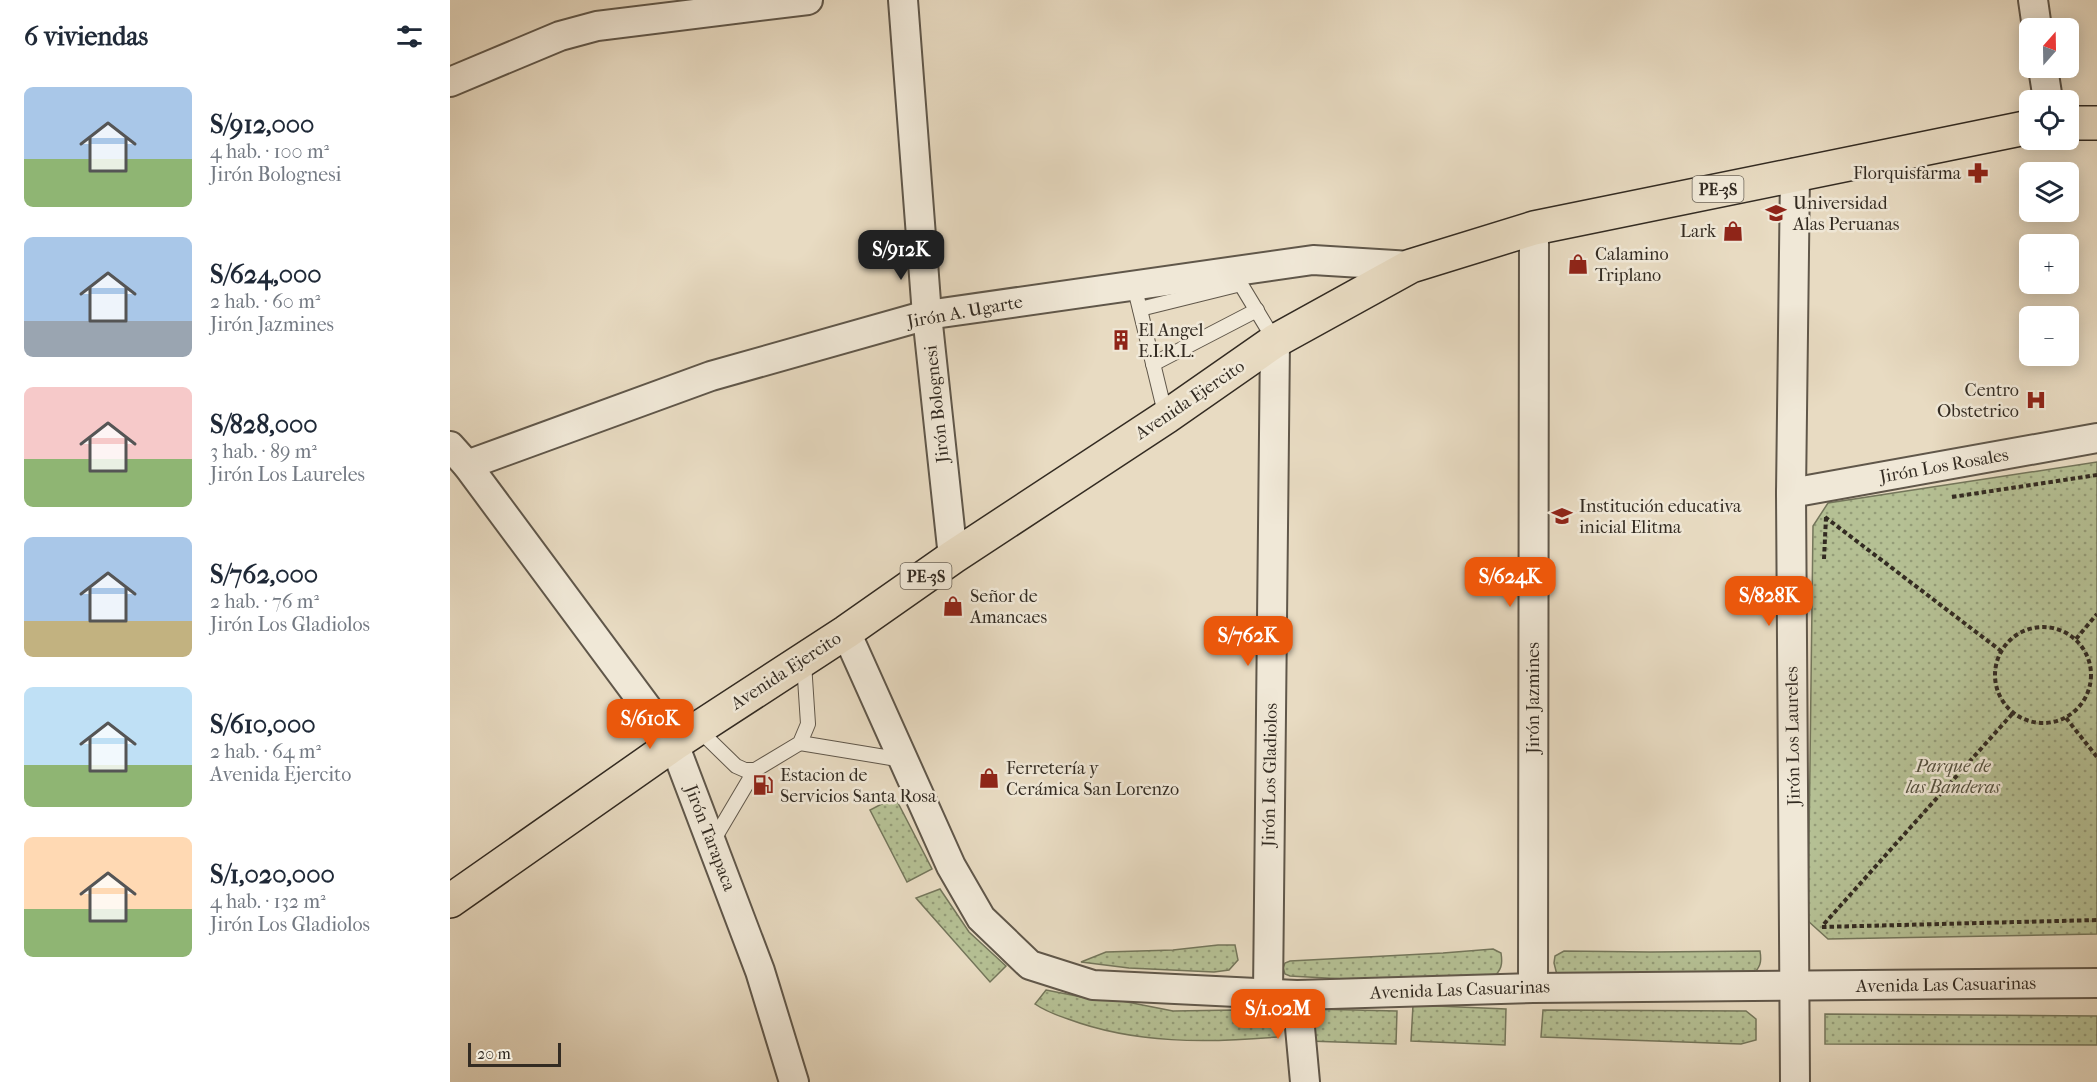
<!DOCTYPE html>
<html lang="es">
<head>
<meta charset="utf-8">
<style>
	body { margin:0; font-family:"IM FELL French Canon",serif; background:#f2f2f3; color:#1f2937; height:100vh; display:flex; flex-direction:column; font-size:22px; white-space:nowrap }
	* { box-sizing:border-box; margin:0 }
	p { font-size:20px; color:#747a83 }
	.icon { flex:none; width:33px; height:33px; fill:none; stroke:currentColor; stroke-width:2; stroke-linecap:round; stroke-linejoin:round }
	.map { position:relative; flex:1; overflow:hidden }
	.details { display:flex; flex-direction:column; background:#fff; width:450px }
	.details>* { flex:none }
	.needle { width:39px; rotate:20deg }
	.buttons { position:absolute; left:1569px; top:18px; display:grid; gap:12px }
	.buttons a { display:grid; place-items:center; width:60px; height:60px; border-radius:9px; background:#fff; box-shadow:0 3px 15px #0003; font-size:30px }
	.scale { position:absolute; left:18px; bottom:15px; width:93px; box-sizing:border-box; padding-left:6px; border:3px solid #332b22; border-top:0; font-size:16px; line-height:21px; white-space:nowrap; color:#332b22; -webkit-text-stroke:4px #f0e8d7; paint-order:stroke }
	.price { position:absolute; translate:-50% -51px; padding:0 14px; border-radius:12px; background:#ea580c; color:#fff; font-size:20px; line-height:39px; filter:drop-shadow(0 2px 3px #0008) }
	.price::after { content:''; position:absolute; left:50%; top:36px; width:18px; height:14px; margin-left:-9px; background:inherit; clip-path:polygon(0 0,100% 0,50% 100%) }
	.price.active { background:#222; color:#fff }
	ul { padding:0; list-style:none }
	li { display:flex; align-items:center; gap:18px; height:150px; padding:0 24px }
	li span { display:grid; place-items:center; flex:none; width:168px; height:120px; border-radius:9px; color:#555 }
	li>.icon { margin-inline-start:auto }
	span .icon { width:72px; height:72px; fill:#fffc; stroke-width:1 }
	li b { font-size:26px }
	h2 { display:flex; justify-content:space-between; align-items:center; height:72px; padding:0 24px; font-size:26px }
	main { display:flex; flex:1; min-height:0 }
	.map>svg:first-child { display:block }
	.park { fill:url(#park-dots); stroke:#74765b; stroke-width:1.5 }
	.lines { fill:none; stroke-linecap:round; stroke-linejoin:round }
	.service-casing { stroke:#60574a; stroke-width:16 }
	.minor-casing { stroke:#60574a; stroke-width:32 }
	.trunk-casing { stroke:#332b22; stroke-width:36 }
	.path { stroke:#332b22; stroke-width:4; stroke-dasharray:4.5 3; stroke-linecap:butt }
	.service { stroke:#f0e8d7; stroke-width:14 }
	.minor { stroke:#f0e8d7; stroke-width:28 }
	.trunk { stroke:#e8dbc2; stroke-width:33 }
	.labels { text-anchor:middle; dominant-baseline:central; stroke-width:5; stroke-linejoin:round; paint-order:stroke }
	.shield { fill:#f0e8d7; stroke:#6c6458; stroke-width:1.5 }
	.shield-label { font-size:16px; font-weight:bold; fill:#332b22 }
	.poi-label { font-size:18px; fill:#332b22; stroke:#f0e8d7; text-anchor:start }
	.street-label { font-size:18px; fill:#332b22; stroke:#f0e8d7 }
	.park-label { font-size:18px; font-style:italic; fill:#54503e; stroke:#f0e8d7 }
</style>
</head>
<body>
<main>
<section class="details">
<h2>6 viviendas<svg class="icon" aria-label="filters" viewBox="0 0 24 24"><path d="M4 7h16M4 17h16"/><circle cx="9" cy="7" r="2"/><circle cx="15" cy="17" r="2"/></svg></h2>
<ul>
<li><span style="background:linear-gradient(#a9c7e8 60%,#8fb573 0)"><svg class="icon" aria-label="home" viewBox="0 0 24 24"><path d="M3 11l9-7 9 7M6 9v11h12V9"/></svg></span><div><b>S/912,000</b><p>4 hab. · 100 m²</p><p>Jirón Bolognesi</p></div></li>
<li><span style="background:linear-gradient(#a9c7e8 70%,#9aa5b1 0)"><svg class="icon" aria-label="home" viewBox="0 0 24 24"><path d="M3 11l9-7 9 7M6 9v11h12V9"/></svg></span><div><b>S/624,000</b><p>2 hab. · 60 m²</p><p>Jirón Jazmines</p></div></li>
<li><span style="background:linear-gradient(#f6c9c9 60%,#8fb573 0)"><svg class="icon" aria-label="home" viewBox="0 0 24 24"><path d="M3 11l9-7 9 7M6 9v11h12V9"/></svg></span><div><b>S/828,000</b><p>3 hab. · 89 m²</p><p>Jirón Los Laureles</p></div></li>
<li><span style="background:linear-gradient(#a9c7e8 70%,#c2b280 0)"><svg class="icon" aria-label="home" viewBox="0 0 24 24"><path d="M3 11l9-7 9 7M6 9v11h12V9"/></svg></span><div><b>S/762,000</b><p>2 hab. · 76 m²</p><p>Jirón Los Gladiolos</p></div></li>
<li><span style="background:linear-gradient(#bfe0f5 65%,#8fb573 0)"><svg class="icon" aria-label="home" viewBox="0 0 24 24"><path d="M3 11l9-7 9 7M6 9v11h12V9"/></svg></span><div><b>S/610,000</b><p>2 hab. · 64 m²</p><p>Avenida Ejercito</p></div></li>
<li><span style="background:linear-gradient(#ffd9b3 60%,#8fb573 0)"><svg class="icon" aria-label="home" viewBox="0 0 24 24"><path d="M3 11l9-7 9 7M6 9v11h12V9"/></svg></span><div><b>S/1,020,000</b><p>4 hab. · 132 m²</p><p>Jirón Los Gladiolos</p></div></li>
</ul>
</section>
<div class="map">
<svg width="1647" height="1082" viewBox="0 0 1647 1082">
	<defs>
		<pattern id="park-dots" width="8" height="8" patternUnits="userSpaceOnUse" patternTransform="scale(1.5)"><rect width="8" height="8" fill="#b5c094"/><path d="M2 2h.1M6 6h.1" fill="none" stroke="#949c78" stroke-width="1.8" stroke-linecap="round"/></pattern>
	</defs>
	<rect width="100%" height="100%" fill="#e8dbc2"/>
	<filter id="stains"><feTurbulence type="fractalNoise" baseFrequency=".00333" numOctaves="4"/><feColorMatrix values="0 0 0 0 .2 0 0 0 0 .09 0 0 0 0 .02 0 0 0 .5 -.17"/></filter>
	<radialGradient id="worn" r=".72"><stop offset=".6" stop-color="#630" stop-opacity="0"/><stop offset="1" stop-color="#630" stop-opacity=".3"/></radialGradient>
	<g class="park">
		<polygon points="1647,462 1647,934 1378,939 1358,921 1363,526 1378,503"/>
		<polygon points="445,797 482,869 457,882 420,810"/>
		<polygon points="490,889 519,932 556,966 540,982 466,898"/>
		<polygon points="768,945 785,945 788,960 779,970 764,972 679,968 631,962 656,952 723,950"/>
		<path d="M1043,949l8,4c2,12 0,17 -8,25l-113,3 -90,-5 -5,-2 -2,-6 2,-5 5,-2 153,-8z"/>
		<path d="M1114,951l86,1 110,-1c2,12 0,16 -8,25l-195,-1 -3,-12 1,-7z"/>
		<path d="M596,990l46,9 30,2 51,10 63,-1 42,3 -1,24c-70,6 -142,7 -209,-18 -12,-4 -23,-8 -33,-15z"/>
		<polygon points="963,1005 1056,1009 1055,1045 961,1041"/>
		<polygon points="859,1009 947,1011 946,1044 858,1041"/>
		<polygon points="1093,1010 1296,1011 1306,1019 1306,1040 1291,1044 1091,1037"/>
		<polygon points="1375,1014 1647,1016 1647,1045 1375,1044"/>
	</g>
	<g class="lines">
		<g class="service-casing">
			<g id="service">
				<polyline points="787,278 825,341"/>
				<polyline points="684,285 716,417"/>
				<polyline points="690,309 791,284"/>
				<polyline points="703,364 807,310"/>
				<polyline points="248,729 286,766 295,770 305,770 350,743 358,724 354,663"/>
				<polyline points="350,743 453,760"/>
				<polyline points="263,841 305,770"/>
			</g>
		</g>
		<g class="minor-casing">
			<g id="minor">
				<polyline points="453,0 477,315 503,557"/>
				<polyline points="1583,0 1587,28"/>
				<polyline points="1593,68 1598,100"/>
				<polyline points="0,82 110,36 147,26 358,0"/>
				<polyline points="1345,173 1341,493 1345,1082"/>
				<polyline points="0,446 17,465 224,744 310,971 344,1082"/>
				<polyline points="17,465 261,376 477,315 863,260 961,266"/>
				<polyline points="1341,493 1647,438"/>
				<polyline points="396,632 501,866 531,918 580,965 643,985 847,995 1083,988 1647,983"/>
				<polyline points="1083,988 1084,228"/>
				<polyline points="818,993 825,341"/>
				<polyline points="847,995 855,1082"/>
			</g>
		</g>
		<g class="trunk-casing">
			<g id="trunk">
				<polyline points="1618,123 1647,123"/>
				<polyline points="0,901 224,744 396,632 503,557 716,417 825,341 961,266 1084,228 1580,127"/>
			</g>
		</g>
		<g class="path">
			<polyline points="1502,497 1647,475"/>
			<polyline points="1375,517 1551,651"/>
			<polyline points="1374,559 1376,517"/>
			<circle cx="1593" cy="675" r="48"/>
			<polyline points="1626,639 1647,614"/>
			<polyline points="1616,718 1647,757"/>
			<polyline points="1374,924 1563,713"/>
			<polyline points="1372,927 1647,920"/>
		</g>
		<use href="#service" class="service"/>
		<use href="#minor" class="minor"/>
		<use href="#trunk" class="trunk"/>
	</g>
	<defs>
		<g id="pharmacy-bare" transform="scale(1.62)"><path d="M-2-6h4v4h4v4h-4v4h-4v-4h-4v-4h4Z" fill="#8f2418" stroke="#f0e8d7" stroke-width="2.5" paint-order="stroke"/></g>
		<g id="university-bare" transform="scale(1.62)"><path d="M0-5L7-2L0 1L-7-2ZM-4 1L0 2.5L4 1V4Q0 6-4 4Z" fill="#8f2418" stroke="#f0e8d7" stroke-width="2.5" paint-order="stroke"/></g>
		<g id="shop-bare" transform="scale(1.62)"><path d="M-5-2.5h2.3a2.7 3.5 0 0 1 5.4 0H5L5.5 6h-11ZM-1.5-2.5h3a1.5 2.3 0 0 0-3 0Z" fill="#8f2418" stroke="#f0e8d7" stroke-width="2.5" paint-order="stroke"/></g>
		<g id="building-bare" transform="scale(1.62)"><path d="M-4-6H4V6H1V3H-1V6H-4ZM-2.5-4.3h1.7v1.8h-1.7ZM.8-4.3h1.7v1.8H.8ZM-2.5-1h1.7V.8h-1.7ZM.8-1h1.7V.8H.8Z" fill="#8f2418" stroke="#f0e8d7" stroke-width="2.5" paint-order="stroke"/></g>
		<g id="hospital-bare" transform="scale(1.62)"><path d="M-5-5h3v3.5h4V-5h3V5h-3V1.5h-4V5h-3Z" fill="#8f2418" stroke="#f0e8d7" stroke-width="2.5" paint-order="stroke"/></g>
		<g id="school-bare" transform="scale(1.62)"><path d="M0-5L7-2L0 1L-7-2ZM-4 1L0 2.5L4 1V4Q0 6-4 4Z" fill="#8f2418" stroke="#f0e8d7" stroke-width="2.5" paint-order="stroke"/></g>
		<g id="fuel-bare" transform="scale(1.62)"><path d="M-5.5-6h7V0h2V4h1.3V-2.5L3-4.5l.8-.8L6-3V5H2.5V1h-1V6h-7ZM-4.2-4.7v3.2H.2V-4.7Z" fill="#8f2418" stroke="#f0e8d7" stroke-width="2.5" paint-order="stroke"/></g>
	</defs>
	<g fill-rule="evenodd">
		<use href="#pharmacy-bare" x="1528" y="173"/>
		<use href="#university-bare" x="1326" y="213"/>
		<use href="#shop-bare" x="1283" y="231"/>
		<use href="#shop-bare" x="1128" y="264"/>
		<use href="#building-bare" x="671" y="340"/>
		<use href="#hospital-bare" x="1586" y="400"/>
		<use href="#school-bare" x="1112" y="516"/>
		<use href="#shop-bare" x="503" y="606"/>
		<use href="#shop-bare" x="539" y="778"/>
		<use href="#fuel-bare" x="313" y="785"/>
	</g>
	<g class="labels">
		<g class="shield">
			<rect x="1242.5" y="176" width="51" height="26" rx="4.5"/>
			<rect x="450.5" y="563" width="51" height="26" rx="4.5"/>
		</g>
		<g class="shield-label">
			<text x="1268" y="189">PE-3S</text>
			<text x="476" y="576">PE-3S</text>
		</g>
		<g class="poi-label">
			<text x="1511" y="173" text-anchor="end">Florquisfarma</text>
			<text x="1343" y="203">Universidad<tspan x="1343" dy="21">Alas Peruanas</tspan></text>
			<text x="1266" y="231" text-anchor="end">Lark</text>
			<text x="1145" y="254">Calamino<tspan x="1145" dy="21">Triplano</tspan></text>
			<text x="688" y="330">El Angel<tspan x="688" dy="21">E.I.R.L.</tspan></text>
			<text x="1569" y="390" text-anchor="end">Centro<tspan x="1569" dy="21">Obstetrico</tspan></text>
			<text x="1129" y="506">Institución educativa<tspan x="1129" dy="21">inicial Elitma</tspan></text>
			<text x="520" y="596">Señor de<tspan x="520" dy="21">Amancaes</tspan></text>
			<text x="556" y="768">Ferretería y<tspan x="556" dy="21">Cerámica San Lorenzo</tspan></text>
			<text x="330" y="775">Estacion de<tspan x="330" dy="21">Servicios Santa Rosa</tspan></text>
		</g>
		<g class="street-label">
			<text transform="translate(515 312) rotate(-10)">Jirón A. Ugarte</text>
			<text transform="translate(740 400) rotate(-34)">Avenida Ejercito</text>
			<text transform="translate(487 404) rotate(-96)">Jirón Bolognesi</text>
			<text transform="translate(1494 466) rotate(-10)">Jirón Los Rosales</text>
			<text transform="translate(336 671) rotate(-33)">Avenida Ejercito</text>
			<text transform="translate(1083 698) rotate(-90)">Jirón Jazmines</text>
			<text transform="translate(1343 736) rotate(-91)">Jirón Los Laureles</text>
			<text transform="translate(820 775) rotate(-89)">Jirón Los Gladiolos</text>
			<text transform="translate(260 838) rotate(69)">Jirón Tarapaca</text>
			<text transform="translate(1496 985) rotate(-1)">Avenida Las Casuarinas</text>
			<text transform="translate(1010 990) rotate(-2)">Avenida Las Casuarinas</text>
		</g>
		<g class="park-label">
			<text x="1503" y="766">Parque de<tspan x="1503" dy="21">las Banderas</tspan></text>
		</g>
	</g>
	<rect width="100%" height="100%" filter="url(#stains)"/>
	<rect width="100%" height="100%" fill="url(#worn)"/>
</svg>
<div class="buttons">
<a><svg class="needle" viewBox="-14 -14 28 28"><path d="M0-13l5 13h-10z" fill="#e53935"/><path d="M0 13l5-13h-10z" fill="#747a83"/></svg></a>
<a><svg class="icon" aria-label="locate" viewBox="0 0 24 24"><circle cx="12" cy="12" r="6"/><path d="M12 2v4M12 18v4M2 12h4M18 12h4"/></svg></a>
<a><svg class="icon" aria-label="layers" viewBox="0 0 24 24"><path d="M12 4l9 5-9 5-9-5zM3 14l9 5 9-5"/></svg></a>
<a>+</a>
<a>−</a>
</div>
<div class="scale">20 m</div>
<b class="price active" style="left:451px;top:281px">S/912K</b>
<b class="price" style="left:1060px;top:608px">S/624K</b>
<b class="price" style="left:1319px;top:627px">S/828K</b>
<b class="price" style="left:798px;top:667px">S/762K</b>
<b class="price" style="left:200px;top:750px">S/610K</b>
<b class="price" style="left:828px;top:1040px">S/1.02M</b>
</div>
</main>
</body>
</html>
